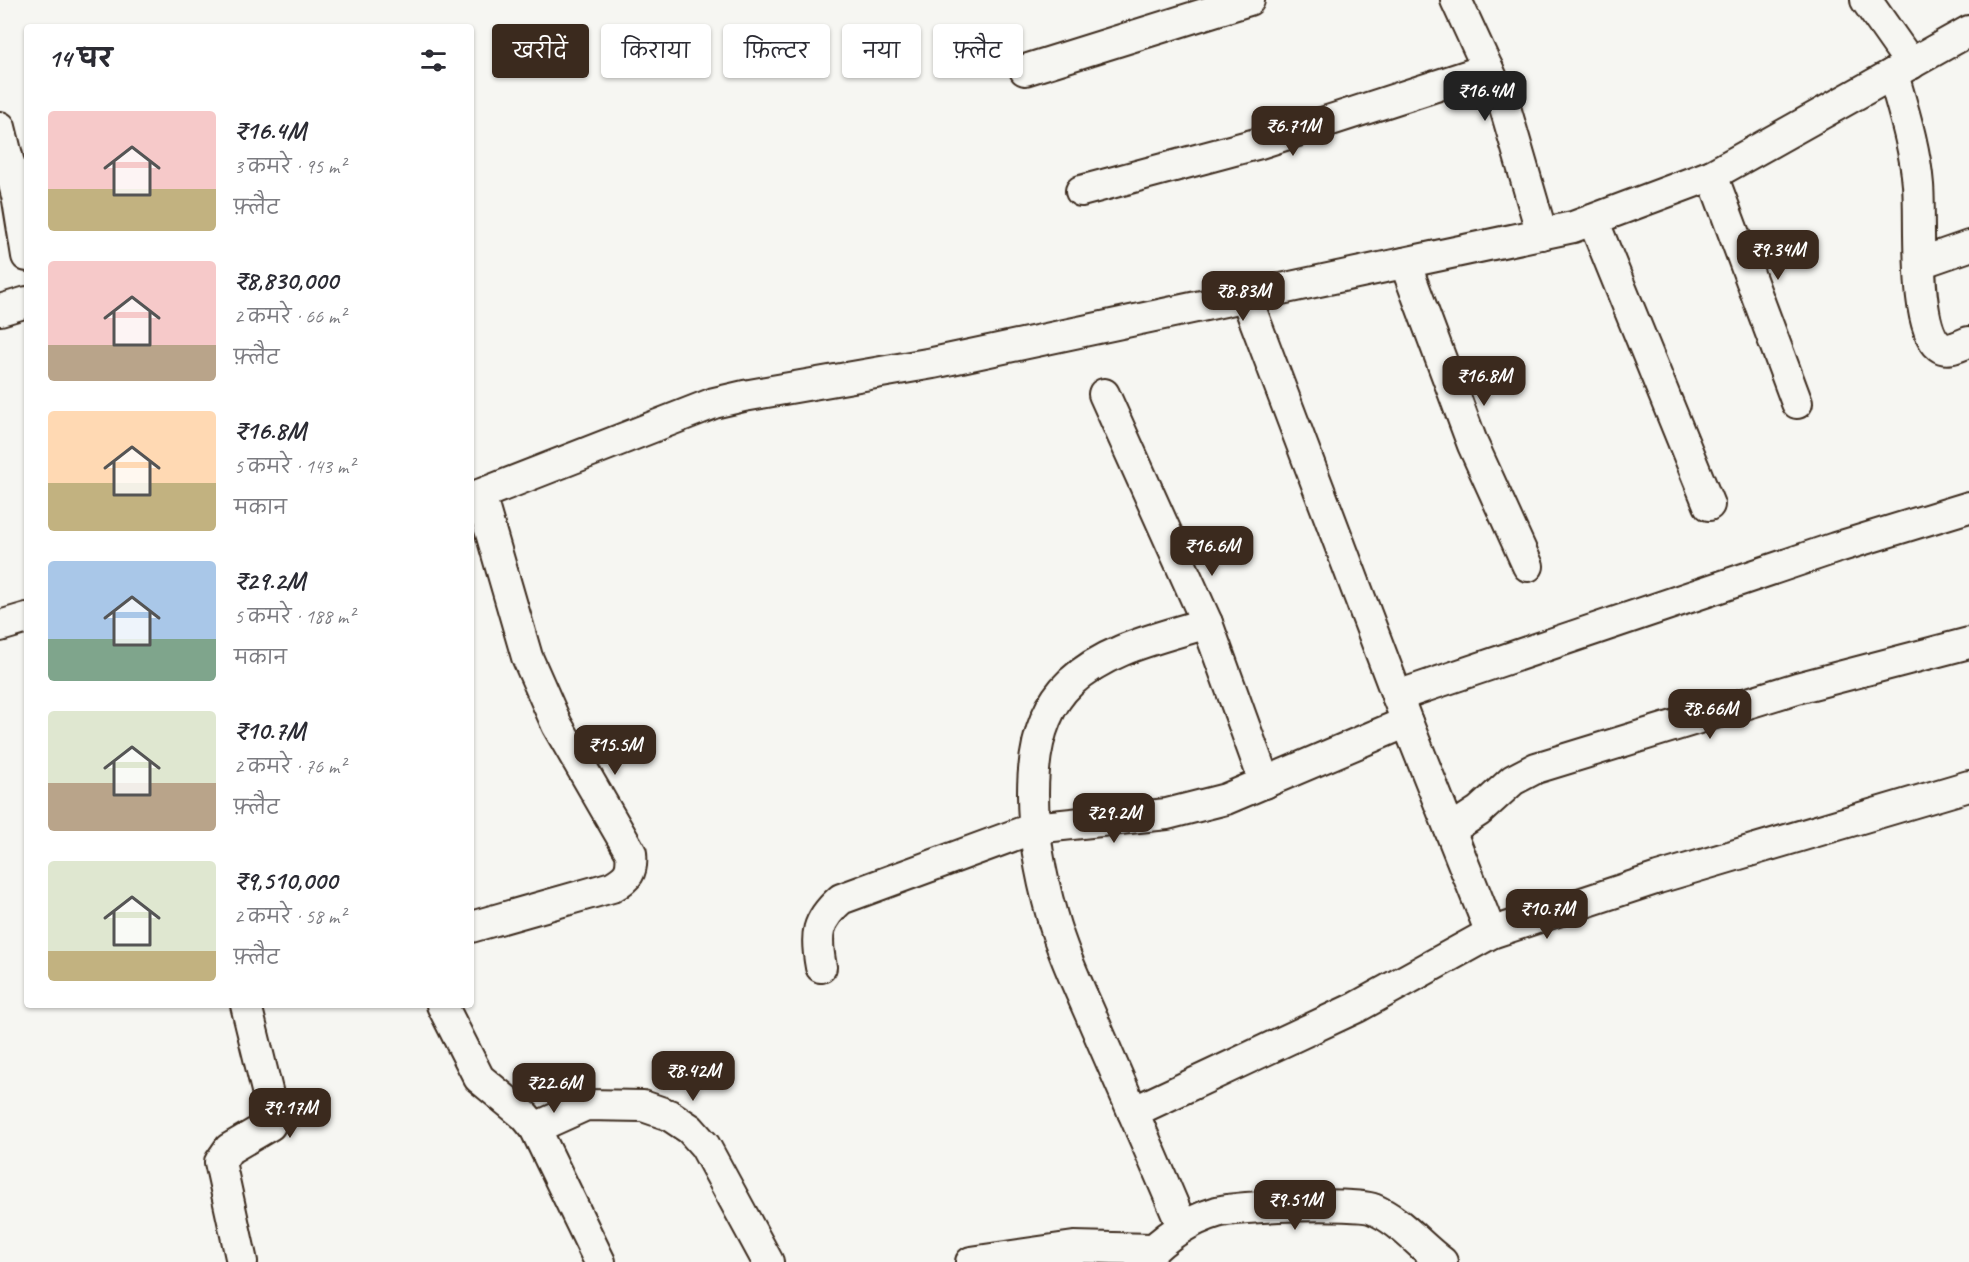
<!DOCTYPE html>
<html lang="hi">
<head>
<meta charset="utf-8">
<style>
	body { margin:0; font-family:Caveat,"Playpen Sans Deva",sans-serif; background:#f2f2f3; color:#2b2b33; height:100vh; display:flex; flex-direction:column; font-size:22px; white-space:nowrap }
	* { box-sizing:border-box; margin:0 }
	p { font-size:20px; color:#7c7c81 }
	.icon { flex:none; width:33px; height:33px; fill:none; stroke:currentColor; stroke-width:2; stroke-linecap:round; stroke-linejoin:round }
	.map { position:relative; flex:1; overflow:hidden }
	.side { position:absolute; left:24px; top:24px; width:450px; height:984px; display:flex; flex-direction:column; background:#fff; border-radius:6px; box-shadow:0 2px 4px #0004 }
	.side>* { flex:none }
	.guide { position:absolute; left:492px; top:24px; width:570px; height:54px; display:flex; gap:12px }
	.price { position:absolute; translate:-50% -51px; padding:0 14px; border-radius:12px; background:#3b2a1e; color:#fff; font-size:20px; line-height:39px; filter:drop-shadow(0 2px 3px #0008) }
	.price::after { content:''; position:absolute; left:50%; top:36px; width:18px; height:14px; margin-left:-9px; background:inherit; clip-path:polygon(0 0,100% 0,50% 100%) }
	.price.active { background:#222; color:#fff }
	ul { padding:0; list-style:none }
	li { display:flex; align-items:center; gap:18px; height:150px; padding:0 24px }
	li span { display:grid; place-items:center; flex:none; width:168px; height:120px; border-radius:6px; color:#555 }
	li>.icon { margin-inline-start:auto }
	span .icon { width:72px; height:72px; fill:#fffc; stroke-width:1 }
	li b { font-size:26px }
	h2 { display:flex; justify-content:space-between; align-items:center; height:72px; padding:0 24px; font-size:26px }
	.chip { padding:0 21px; border-radius:6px; background:#fff; box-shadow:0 2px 4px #0004; font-size:21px; line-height:54px }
	.chip.active { background:#3b2a1e; color:#fff }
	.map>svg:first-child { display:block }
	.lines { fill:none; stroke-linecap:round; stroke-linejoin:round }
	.minor-casing { stroke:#3b2a1e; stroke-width:34 }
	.minor { stroke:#f6f6f2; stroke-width:30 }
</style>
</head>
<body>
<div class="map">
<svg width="1969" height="1262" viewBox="0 0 1969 1262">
	<rect width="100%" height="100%" fill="#f6f6f2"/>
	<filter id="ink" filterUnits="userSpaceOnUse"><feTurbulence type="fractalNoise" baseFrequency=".0167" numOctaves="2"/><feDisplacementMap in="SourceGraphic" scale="12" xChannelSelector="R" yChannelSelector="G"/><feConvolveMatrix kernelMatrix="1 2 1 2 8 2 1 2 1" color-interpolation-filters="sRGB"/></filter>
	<g filter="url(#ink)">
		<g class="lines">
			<g class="minor-casing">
				<g id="minor">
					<polyline points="1456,0 1504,104 1542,234"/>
					<polyline points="1866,0 1911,64"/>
					<polyline points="1025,70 1249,0"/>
					<path d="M1893,74c10,36 22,73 25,111 3,33 -5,141 21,161 9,7 21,-1 30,-4"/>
					<polyline points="0,127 18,200 27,256"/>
					<polyline points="1712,175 1797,403"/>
					<polyline points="1081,191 1260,143 1488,69"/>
					<polyline points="1593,220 1709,505"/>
					<polyline points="1405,263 1473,445 1528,566"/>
					<polyline points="1920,263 1969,246"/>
					<polyline points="1246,297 1407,722 1491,933"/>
					<polyline points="0,310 27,302"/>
					<polyline points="1104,394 1207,623 1265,783"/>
					<polyline points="471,498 714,403 744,396 933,363 1573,227 1712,175 1969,31"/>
					<polyline points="0,626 27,618"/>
					<polyline points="1397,696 1835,548 1969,507"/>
					<polyline points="1450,830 1479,811 1513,780 1536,768 1797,688 1969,643"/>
					<path d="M471,927l141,-40c16,-9 21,-15 19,-34l-74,-128 -30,-68 -47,-162"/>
					<path d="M821,967c-6,-32 -5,-46 20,-68l193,-71 133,-14 59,-15 181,-77"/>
					<polyline points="442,1005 479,1078 525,1116 535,1128 600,1262"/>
					<polyline points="1133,1112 1357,1007 1491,933 1658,878 1969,786"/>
					<polyline points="535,1128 586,1105 643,1106 669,1115 690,1129 705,1146 768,1262"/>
					<path d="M1182,1226c-27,-64 -55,-128 -83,-192 -16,-38 -36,-78 -47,-118 -19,-67 -38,-181 19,-234 36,-34 89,-44 136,-59"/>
					<polyline points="242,1262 220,1162 229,1149 270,1125 273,1115 246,1005"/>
					<polyline points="971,1262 1074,1247 1152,1249"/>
					<path d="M1141,1262c21,-23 46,-41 76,-50 18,-6 140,-10 156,-3 27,11 46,36 69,53"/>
				</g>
			</g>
			<use href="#minor" class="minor"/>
		</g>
	</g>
</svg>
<b class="price active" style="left:1485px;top:122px">₹16.4M</b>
<b class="price" style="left:1293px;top:157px">₹6.71M</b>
<b class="price" style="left:1778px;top:281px">₹9.34M</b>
<b class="price" style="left:1243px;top:322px">₹8.83M</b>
<b class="price" style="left:1484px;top:407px">₹16.8M</b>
<b class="price" style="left:1212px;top:577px">₹16.6M</b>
<b class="price" style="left:1710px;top:740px">₹8.66M</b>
<b class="price" style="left:615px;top:776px">₹15.5M</b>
<b class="price" style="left:1114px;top:844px">₹29.2M</b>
<b class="price" style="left:1547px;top:940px">₹10.7M</b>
<b class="price" style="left:693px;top:1102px">₹8.42M</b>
<b class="price" style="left:554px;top:1114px">₹22.6M</b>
<b class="price" style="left:290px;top:1139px">₹9.17M</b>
<b class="price" style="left:1295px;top:1231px">₹9.51M</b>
<div class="guide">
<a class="chip active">खरीदें</a>
<a class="chip">किराया</a>
<a class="chip">फ़िल्टर</a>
<a class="chip">नया</a>
<a class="chip">फ़्लैट</a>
</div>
<section class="side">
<h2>14 घर<svg class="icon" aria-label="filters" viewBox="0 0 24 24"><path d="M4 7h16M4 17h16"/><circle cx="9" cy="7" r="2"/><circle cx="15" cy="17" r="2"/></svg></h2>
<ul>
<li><span style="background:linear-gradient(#f6c9c9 65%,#c2b280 0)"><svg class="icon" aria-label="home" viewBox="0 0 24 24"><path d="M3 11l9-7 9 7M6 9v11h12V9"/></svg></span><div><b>₹16.4M</b><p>3 कमरे · 95 m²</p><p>फ़्लैट</p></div></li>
<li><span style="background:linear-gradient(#f6c9c9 70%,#b9a48a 0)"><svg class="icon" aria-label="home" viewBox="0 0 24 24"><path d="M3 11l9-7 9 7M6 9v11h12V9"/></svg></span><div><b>₹8,830,000</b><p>2 कमरे · 66 m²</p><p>फ़्लैट</p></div></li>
<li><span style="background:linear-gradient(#ffd9b3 60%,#c2b280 0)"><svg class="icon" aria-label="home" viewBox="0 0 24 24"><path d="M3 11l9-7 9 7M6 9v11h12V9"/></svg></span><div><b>₹16.8M</b><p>5 कमरे · 143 m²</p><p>मकान</p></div></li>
<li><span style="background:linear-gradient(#a9c7e8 65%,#7fa58c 0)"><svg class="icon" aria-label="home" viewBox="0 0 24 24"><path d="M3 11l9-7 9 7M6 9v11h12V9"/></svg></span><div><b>₹29.2M</b><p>5 कमरे · 188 m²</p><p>मकान</p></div></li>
<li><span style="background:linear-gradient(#dfe7d0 60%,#b9a48a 0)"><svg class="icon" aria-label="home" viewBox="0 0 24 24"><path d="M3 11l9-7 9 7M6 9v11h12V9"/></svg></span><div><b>₹10.7M</b><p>2 कमरे · 76 m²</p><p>फ़्लैट</p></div></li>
<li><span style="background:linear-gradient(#dfe7d0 75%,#c2b280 0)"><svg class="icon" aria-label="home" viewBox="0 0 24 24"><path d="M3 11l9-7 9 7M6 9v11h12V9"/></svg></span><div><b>₹9,510,000</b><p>2 कमरे · 58 m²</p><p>फ़्लैट</p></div></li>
</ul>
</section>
</div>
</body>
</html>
